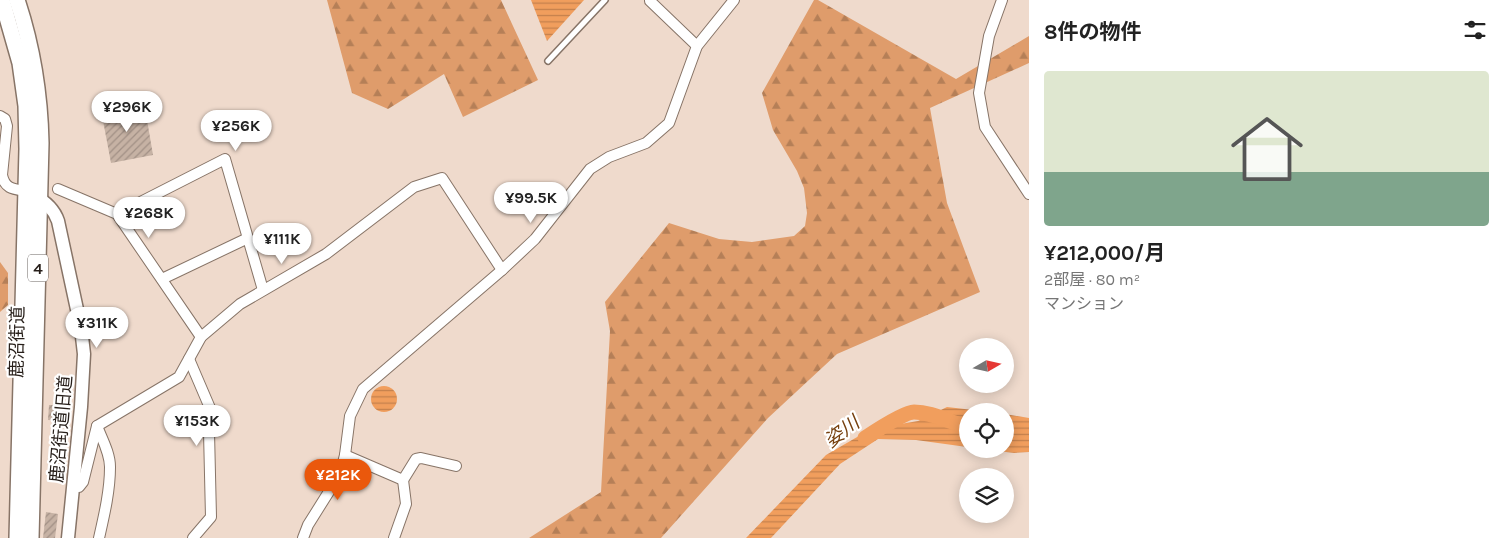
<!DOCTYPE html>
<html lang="ja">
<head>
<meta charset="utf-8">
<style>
	body { margin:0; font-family:Karla,"Noto Sans JP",sans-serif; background:#f2f2f2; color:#222; height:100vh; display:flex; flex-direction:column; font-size:19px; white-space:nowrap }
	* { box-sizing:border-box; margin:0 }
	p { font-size:16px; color:#767676 }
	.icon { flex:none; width:28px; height:28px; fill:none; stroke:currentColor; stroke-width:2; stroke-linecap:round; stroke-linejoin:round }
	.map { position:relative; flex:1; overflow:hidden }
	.drawer { display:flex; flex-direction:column; background:#fff; width:475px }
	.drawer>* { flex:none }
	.needle { width:32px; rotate:81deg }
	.tools { position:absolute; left:959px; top:338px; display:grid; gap:10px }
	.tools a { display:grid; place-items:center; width:55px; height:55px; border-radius:50%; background:#fff; box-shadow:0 2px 12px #0003; font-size:25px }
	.price { position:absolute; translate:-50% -42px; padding:0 11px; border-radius:18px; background:#fff; color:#222; font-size:16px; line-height:32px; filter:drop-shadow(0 1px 2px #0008) }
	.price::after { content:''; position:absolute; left:50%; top:30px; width:15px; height:11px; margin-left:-8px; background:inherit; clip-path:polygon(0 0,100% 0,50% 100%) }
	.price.active { background:#ea580c; color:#fff }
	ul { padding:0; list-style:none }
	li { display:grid; align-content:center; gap:10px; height:265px; padding:0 15px }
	li span { display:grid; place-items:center; height:155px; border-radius:5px; color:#555 }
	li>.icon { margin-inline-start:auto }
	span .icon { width:90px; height:90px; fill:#fffc; stroke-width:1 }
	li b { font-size:21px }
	h2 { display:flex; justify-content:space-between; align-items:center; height:60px; padding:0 15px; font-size:21px }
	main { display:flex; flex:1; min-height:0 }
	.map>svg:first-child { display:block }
	.forest { fill:url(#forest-firs) }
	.water { fill:url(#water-rules) }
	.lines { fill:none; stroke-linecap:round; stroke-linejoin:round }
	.river { stroke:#f19e5d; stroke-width:15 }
	.building { fill:url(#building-hatch) }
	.service-casing { stroke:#877467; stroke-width:8 }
	.minor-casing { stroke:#877467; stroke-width:12 }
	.tertiary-casing { stroke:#877467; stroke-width:15 }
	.primary-casing { stroke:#877467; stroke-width:18 }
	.service { stroke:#fff; stroke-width:5 }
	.minor { stroke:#fff; stroke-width:10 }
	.tertiary { stroke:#fff; stroke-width:12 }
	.primary { stroke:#fff; stroke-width:15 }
	.labels { text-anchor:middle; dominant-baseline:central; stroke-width:4.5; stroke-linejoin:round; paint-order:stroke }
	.shield { fill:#fff; stroke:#68625f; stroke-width:1 }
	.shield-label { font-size:16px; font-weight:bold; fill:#271f1a }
	.street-label { font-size:18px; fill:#271f1a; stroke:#fff }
	.water-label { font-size:19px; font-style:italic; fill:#76400f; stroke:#fff }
</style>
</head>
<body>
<main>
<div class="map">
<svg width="1029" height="538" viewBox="0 0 1029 538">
	<defs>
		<pattern id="forest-firs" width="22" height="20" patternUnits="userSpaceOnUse" patternTransform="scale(1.25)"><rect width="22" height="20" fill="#df9c6b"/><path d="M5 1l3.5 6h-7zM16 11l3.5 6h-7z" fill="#b57f57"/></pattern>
		<pattern id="water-rules" width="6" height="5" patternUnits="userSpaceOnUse" patternTransform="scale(1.25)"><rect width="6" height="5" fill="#f19e5d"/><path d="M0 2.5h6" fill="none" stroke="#c3804c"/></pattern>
		<pattern id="building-hatch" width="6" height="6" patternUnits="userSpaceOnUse" patternTransform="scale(1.25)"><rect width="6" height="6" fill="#c6b2a4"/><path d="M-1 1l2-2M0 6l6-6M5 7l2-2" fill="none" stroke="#a19085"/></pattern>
	</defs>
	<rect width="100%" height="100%" fill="#efdacc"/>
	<g class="forest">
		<polygon points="327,0 501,0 538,80 463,117 444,74 388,109 352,93"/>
		<polygon points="814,0 818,0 956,79 1029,36 1029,63 930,108 947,203 980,292 837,354 768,418 661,538 529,538 601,492 610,331 605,302 669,223 719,239 752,242 794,236 805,226 807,213 804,188 797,171 773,130 762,93"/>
		<polygon points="0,262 8,273 8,305 0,312"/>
	</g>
	<g class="water">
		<polygon points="531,0 584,0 547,41"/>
		<circle cx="384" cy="399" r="13"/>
		<polygon points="947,407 982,411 968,411 967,447 916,440 878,439 840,464 771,538 746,538 826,455 871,429 918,421"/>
		<polygon points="1005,414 1029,418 1029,452 1014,453 982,449 1005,449"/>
	</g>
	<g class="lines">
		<path class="river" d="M865,438c9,-6 40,-26 49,-26 19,0 36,11 54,15"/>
	</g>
	<g class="building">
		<polygon points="129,104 146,114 153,155 111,163 101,110"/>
		<polygon points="49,405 65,405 64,421 48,420"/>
		<polygon points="46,512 58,514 55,538 43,538"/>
	</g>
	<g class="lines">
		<g class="service-casing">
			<polyline id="service" points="548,61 605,0"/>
		</g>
		<g class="minor-casing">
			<g id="minor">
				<polyline points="1002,0 989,36 979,93 985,127 1029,194"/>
				<polyline points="650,1 697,46"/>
				<path d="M0,116l5,3 2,7 -5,49c3,14 11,14 24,16"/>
				<polyline points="58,189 117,214 201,337"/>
				<polyline points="117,214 225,159 263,290"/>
				<polyline points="162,279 248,238"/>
				<polyline points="189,359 216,422 209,432 211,517 193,538"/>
				<path d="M97,426c5,13 13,27 13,41 0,24 -6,49 -11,71"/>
				<polyline points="345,455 403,480 416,459 421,458 456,466"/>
				<polyline points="73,487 79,487 83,482 97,426 179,377 201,337 240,304 326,254 414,187 442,178 502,270"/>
				<polyline points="303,538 308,525 340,474 345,455 350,416 363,389 502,270 535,239 590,169 609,157 646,143 669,123 697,46 734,0"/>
				<polyline points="394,538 406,504 403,480"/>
			</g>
		</g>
		<g class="tertiary-casing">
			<path id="tertiary" d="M33,195c12,6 21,14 25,26l23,107 3,26 -3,53 -13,131"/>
		</g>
		<g class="primary-casing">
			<g id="primary">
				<polyline points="2,0 20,63 26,106 27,149 17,538"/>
				<path d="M17,0c16,48 23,93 24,143l-10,395"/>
			</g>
		</g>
		<use href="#service" class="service"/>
		<use href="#minor" class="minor"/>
		<use href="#tertiary" class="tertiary"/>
		<use href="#primary" class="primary"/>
	</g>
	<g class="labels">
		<rect class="shield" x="28" y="254.5" width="20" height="27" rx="4"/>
		<g class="shield-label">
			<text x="38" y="268">4</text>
		</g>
		<g class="street-label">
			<text transform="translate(17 342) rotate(-89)">鹿沼街道</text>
			<text transform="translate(61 429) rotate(-85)">鹿沼街道旧道</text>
		</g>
		<g class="water-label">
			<text transform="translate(842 432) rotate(-37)">姿川</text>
		</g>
	</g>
</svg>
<div class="tools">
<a><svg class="needle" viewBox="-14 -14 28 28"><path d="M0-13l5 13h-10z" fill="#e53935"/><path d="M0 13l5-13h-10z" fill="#767676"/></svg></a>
<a><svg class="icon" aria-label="locate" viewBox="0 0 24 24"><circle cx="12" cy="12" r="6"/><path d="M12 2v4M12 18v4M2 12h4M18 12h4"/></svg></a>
<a><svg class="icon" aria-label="layers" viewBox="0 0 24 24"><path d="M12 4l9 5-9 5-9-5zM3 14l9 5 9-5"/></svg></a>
</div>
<b class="price" style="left:127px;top:133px">¥296K</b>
<b class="price" style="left:236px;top:152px">¥256K</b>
<b class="price" style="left:531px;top:224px">¥99.5K</b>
<b class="price" style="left:149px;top:239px">¥268K</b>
<b class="price" style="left:282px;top:265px">¥111K</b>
<b class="price" style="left:97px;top:349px">¥311K</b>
<b class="price" style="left:197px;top:447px">¥153K</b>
<b class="price active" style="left:338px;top:501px">¥212K</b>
</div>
<section class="drawer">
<h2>8件の物件<svg class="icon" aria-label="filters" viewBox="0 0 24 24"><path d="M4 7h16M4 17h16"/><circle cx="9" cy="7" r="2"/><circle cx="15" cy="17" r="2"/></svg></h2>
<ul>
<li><span style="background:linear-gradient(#dfe7d0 65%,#7fa58c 0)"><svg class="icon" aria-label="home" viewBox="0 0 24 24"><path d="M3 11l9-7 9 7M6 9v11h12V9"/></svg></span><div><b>¥212,000/月</b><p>2部屋 · 80 m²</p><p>マンション</p></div></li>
</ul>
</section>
</main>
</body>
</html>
